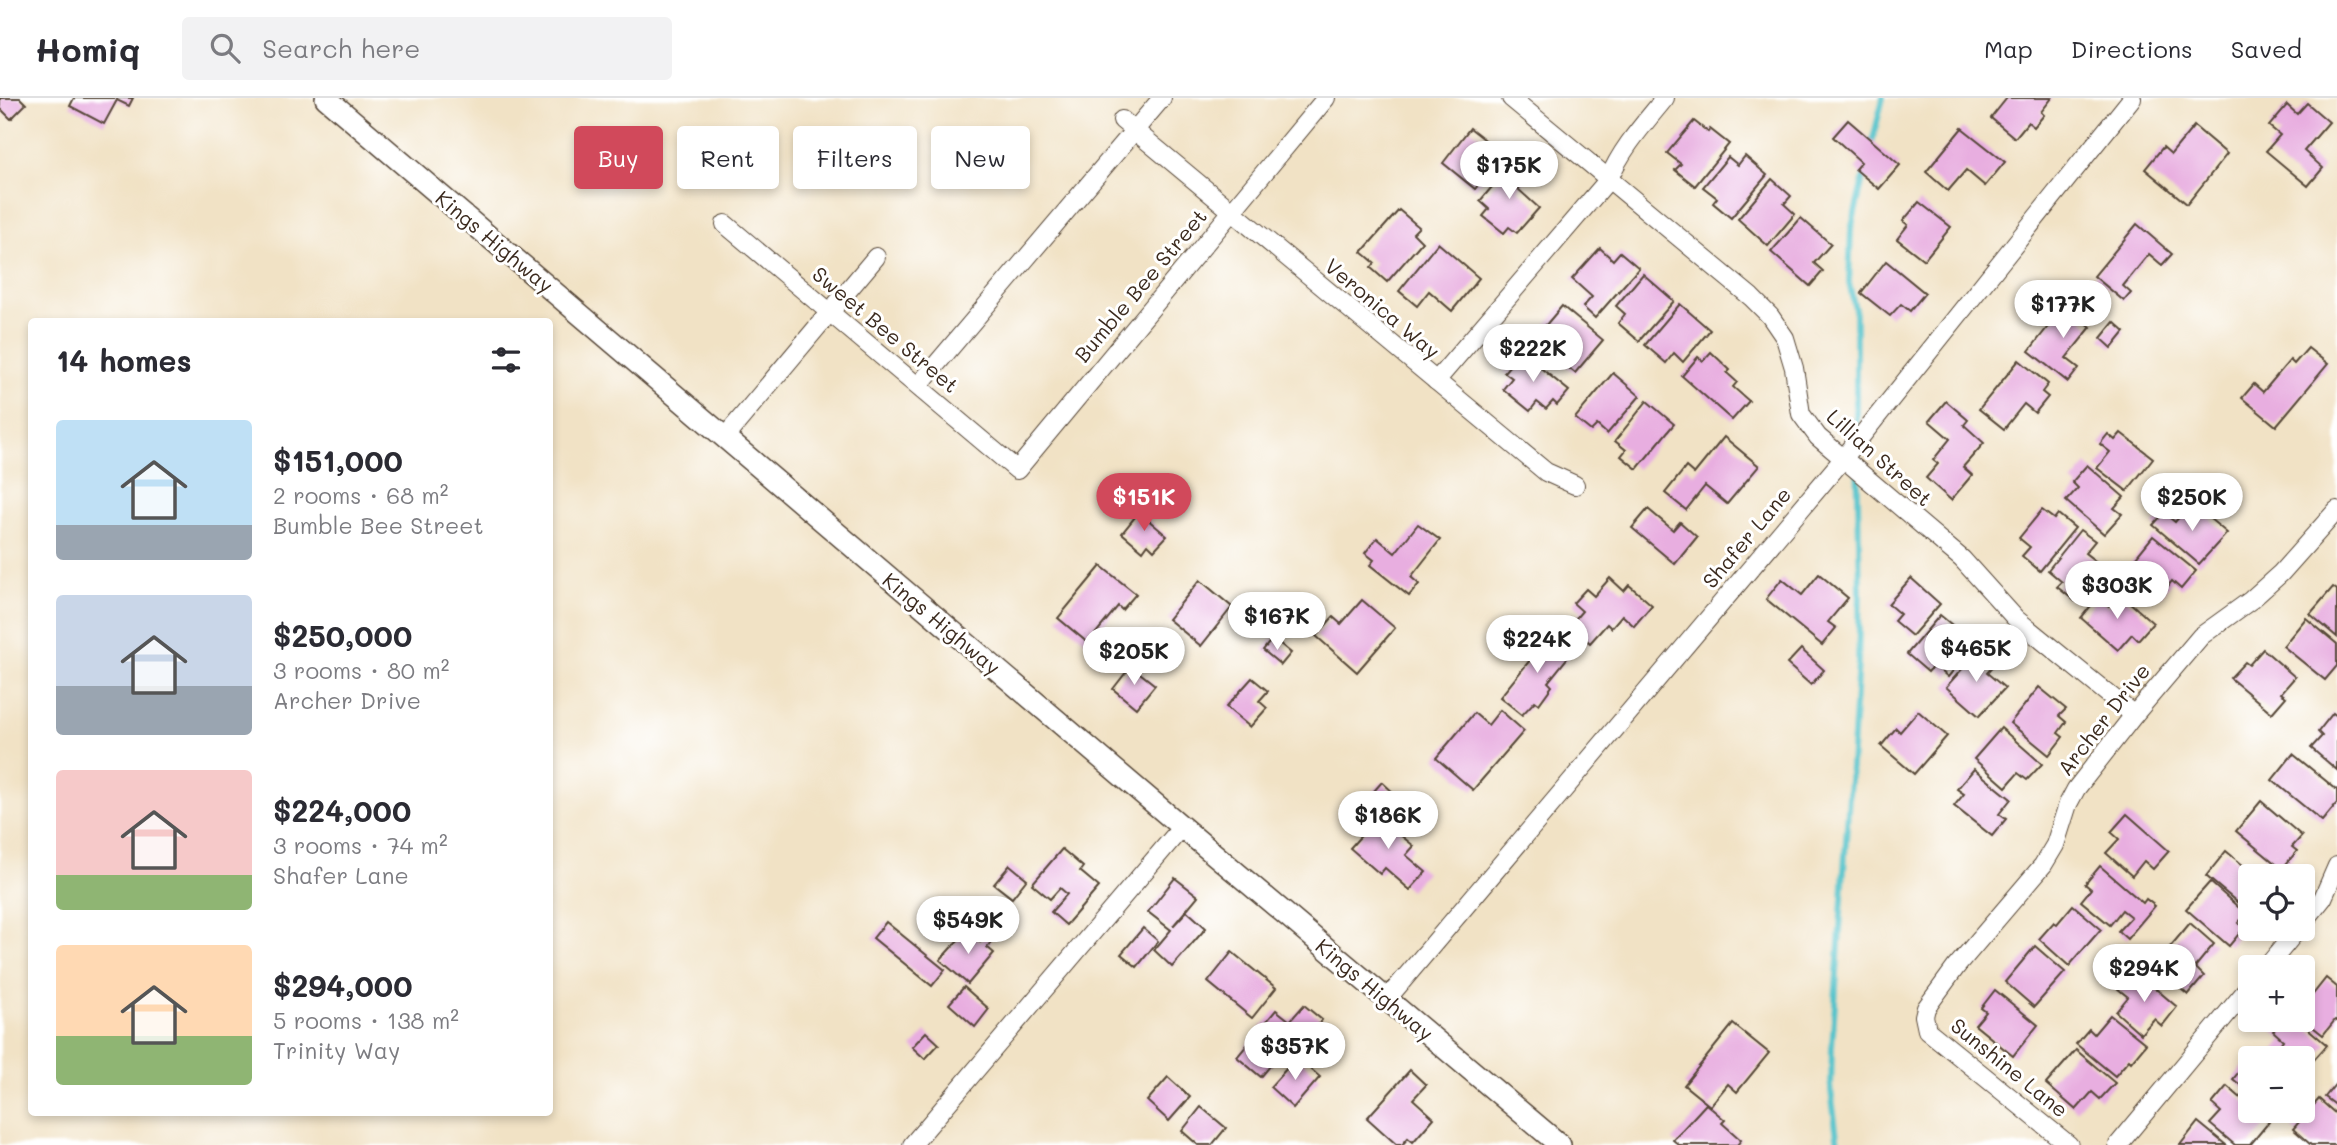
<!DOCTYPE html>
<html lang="en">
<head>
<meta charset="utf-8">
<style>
	body { margin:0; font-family:Mali,sans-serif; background:#f2f2f3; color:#2b2b33; height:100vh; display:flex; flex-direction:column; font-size:26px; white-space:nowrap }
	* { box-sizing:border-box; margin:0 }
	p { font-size:23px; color:#7c7c81 }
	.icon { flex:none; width:38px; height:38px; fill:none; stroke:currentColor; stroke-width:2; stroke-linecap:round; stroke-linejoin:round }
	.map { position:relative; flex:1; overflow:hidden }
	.panel { position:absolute; left:28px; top:220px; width:525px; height:798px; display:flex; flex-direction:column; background:#fff; border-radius:7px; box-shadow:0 4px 10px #0003 }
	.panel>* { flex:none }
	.hud { position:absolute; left:574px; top:28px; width:665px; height:63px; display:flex; gap:14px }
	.controls { position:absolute; left:2238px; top:766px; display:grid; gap:14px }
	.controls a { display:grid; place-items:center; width:77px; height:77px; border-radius:7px; background:#fff; box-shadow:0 4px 10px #0003; font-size:35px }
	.price { position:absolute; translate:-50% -60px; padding:0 16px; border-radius:24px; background:#fff; color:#222; font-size:23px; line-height:46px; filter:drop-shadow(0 2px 4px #0008) }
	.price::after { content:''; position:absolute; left:50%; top:42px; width:21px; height:16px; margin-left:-10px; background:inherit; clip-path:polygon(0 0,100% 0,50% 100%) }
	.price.active { background:#d1495b; color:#fff }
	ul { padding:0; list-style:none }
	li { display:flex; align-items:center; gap:21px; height:175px; padding:0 28px }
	li span { display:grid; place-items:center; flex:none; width:196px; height:140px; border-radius:7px; color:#555 }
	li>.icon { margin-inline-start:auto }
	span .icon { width:84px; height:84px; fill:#fffc; stroke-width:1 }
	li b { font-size:30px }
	h2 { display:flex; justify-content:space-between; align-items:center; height:84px; padding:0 28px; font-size:30px }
	.tag { padding:0 24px; border-radius:7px; background:#fff; box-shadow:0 4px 10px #0003; font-size:24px; line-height:63px }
	.tag.active { background:#d1495b; color:#fff }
	header { display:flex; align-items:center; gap:42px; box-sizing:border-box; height:98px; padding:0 35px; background:#fff; border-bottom:2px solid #e1e1e2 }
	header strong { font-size:33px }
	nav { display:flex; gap:38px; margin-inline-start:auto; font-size:24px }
	.search { width:490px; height:63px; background:#f2f2f3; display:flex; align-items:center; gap:18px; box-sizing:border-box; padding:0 24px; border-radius:7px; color:#7c7c81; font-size:26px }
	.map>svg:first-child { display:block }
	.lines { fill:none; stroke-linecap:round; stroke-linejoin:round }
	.stream { stroke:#55c3ca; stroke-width:6 }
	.building { fill:#e8aee0 }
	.minor-casing { stroke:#564637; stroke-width:20 }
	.tertiary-casing { stroke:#564637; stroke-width:24 }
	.minor { stroke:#fff; stroke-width:18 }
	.tertiary { stroke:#fff; stroke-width:21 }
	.labels { text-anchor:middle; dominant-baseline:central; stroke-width:6; stroke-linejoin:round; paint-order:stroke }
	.street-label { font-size:21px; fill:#3b2a1e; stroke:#fff }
</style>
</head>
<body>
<header>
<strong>Homiq</strong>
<div class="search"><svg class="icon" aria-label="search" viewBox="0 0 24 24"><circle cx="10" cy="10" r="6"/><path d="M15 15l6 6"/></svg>Search here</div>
<nav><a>Map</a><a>Directions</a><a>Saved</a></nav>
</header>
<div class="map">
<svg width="2337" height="1047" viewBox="0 0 2337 1047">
	<rect width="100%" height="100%" fill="#fff"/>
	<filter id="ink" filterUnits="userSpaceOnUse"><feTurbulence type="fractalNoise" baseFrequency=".0143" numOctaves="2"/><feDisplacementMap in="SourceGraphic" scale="14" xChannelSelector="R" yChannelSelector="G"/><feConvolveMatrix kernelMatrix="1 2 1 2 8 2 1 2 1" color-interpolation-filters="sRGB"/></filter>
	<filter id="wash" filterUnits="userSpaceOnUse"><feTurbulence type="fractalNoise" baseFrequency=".00686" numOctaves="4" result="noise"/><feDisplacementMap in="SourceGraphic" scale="28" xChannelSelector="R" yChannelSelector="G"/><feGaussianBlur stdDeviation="1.57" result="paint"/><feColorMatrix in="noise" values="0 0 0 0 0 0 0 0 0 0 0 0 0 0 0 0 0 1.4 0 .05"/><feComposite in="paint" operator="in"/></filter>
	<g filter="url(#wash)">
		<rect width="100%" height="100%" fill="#f1e2c5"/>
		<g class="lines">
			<g class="stream">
				<polyline points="1871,49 1883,0"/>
				<polyline points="1856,336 1856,216 1849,185 1851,132 1865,73"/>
				<polyline points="1838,1047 1831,992 1832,949 1858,564 1860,493 1857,351"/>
			</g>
		</g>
		<g id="blocks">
			<g class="building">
				<polygon points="0,0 20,0 26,6 11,21 0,10"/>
				<polygon points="74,0 133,0 129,8 117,2 104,26 70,8"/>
				<polygon points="2007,0 2052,0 2041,14 2044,17 2034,29 2028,24 2015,40 1991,20"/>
				<polygon points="2307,5 2329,24 2304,53 2323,70 2308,88 2266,53 2280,37 2269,28 2287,7 2297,16"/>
				<polygon points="1848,22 1900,67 1879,91 1855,71 1861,64 1833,39"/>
				<polygon points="1694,23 1708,34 1710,31 1729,46 1695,88 1675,72 1681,66 1667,55"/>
				<polygon points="2194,28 2227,56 2187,106 2145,71 2163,49 2171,56"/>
				<polygon points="1470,30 1503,56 1475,91 1443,65"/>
				<polygon points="1962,30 2005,64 1985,88 1966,72 1948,93 1926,74"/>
				<polygon points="1745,58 1767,77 1731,120 1713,105 1717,100 1703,89 1728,59 1738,67"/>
				<polygon points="1514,63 1530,77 1518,91 1539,110 1517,135 1509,129 1504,135 1483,118 1489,111 1480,103"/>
				<polygon points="1772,81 1791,98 1784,106 1795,116 1768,148 1738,121"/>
				<polygon points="1919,104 1951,129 1924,162 1897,141 1908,127 1903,123"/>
				<polygon points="1399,112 1419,129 1413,135 1422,144 1387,184 1371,170 1375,165 1362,154"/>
				<polygon points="1801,120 1831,146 1814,165 1823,173 1810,188 1771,154"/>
				<polygon points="2137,126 2172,156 2162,167 2149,156 2123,188 2131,195 2124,203 2094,178"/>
				<polygon points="1438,145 1479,180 1452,213 1429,193 1417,208 1399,193"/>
				<polygon points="1600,150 1613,162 1620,154 1639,170 1595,220 1583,209 1592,199 1572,181"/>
				<polygon points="1886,163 1925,195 1910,213 1901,206 1890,218 1861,195"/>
				<polygon points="1643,176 1674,203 1639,243 1618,225 1625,216 1616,208"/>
				<polygon points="2081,202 2092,210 2083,222 2091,229 2066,260 2079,270 2068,284 2029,253 2065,207 2072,213"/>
				<polygon points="1680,206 1710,232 1683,264 1674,255 1666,265 1645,247"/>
				<polygon points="1562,208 1603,242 1575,275 1534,241"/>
				<polygon points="2114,224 2125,234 2112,250 2101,240"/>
				<polygon points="2308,250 2328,266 2276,328 2242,300 2254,286 2263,294 2290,262 2294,266"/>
				<polygon points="1521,254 1569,293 1557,307 1553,303 1546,311 1537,304 1530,313 1503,291 1512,280 1504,274"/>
				<polygon points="1711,254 1730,272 1727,275 1737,284 1733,289 1749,303 1732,322 1682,278 1698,259 1703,263"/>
				<polygon points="2019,262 2048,286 2042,294 2048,299 2035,315 2024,306 2004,331 1979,311"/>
				<polygon points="1613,275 1640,298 1607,336 1597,327 1591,333 1575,320"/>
				<polygon points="1647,303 1674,326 1637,371 1621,358 1626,352 1615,343"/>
				<polygon points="1946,303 1968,322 1964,327 1984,345 1963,369 1972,377 1951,402 1926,380 1938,366 1933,362 1950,341 1929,323"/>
				<polygon points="2121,335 2153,360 2127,393 2097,370 2110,354 2100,346 2108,336 2115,342"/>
				<polygon points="1724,339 1759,368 1727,406 1705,388 1686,412 1665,395 1686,369 1694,376"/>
				<polygon points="2087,367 2124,399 2114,410 2122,416 2104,436 2066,403 2078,390 2072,384"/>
				<polygon points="2191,405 2227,435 2199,466 2153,427 2164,415 2175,424"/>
				<polygon points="1648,411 1673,432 1680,424 1697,439 1675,466 1632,430"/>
				<polygon points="2042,412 2054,421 2058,416 2075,430 2040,473 2022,458 2030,449 2019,440"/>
				<polygon points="1139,414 1167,438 1154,452 1148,446 1143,453 1122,435"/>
				<polygon points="1418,426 1440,442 1411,479 1419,486 1409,498 1370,467 1374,462 1365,455 1377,440 1395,455"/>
				<polygon points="2080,432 2095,443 2085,455 2103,469 2075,503 2057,489 2062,484 2048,472"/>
				<polygon points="2153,438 2196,473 2181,491 2172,483 2160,498 2127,470"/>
				<polygon points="1101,468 1136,496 1122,512 1118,508 1088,545 1058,520"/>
				<polygon points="1819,476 1848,500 1828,524 1836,530 1822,547 1766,501 1782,481 1802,497"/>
				<polygon points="1610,480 1624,493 1629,487 1652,507 1634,528 1622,517 1611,530 1607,526 1590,545 1570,527 1582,513 1573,505 1586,491 1594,498"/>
				<polygon points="1911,480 1940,506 1912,538 1894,523 1900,516 1888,506"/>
				<polygon points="1200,482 1232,509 1201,548 1168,521"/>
				<polygon points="2333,489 2337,492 2337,539 2310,516"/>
				<polygon points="2119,495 2153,525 2138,542 2132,536 2118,552 2081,520 2098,499 2108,508"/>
				<polygon points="1362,502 1395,530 1357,574 1316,538 1333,519 1341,526"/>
				<polygon points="1940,517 1957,531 1949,540 1967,556 1948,579 1934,567 1928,574 1907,556"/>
				<polygon points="2306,520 2337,546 2337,568 2325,582 2283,548"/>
				<polygon points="1552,535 1573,553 1548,584 1552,588 1539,606 1535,603 1522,617 1500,599"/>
				<polygon points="1273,540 1291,555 1281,567 1263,552"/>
				<polygon points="1801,551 1824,572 1811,587 1787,566"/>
				<polygon points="1980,551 1996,565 1987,575 2005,590 1979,618 1946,589"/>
				<polygon points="2263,551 2295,579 2281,595 2286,599 2272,615 2230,580 2245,564 2249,567"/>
				<polygon points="1131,568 1155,587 1136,610 1113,591"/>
				<polygon points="1252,580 1268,593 1259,603 1267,610 1250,629 1226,609"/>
				<polygon points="2039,589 2066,611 2059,618 2066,624 2058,635 2063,639 2049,657 2010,625"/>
				<polygon points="1500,612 1524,633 1473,692 1436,660 1474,615 1488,627"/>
				<polygon points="1918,613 1947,638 1914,676 1881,648 1896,630 1900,634"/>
				<polygon points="2333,615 2337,618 2337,672 2311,650 2322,638 2318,634"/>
				<polygon points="2001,630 2042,666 2027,682 2018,675 2006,689 1974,661"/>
				<polygon points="2293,656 2337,692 2337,705 2322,723 2272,682"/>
				<polygon points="1974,671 2011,701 1999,716 2006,721 1992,738 1954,708 1964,696 1957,691"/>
				<polygon points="1382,684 1396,697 1382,714 1367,701"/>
				<polygon points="2261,703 2302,738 2292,749 2297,753 2282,771 2236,733"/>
				<polygon points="1383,713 1403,730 1399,736 1414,748 1406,757 1426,774 1410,792 1385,770 1380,776 1350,750"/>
				<polygon points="2127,716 2169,753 2153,771 2144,763 2132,778 2106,755 2119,741 2111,734"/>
				<polygon points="1062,751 1083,769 1080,773 1099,789 1066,827 1051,814 1067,796 1060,790 1050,801 1032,786"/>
				<polygon points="2226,753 2257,779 2250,779 2250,815 2206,778"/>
				<polygon points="1010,767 1027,781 1012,800 994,786"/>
				<polygon points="2100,768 2143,805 2146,801 2155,808 2127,841 2118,833 2131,819 2122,812 2110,827 2081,803 2091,791 2085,786"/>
				<polygon points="1175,780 1198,798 1173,828 1187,813 1206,830 1172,869 1154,852 1171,832 1148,814"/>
				<polygon points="2210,784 2246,816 2238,825 2244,830 2229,848 2186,811"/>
				<polygon points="2073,807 2101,831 2069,868 2039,841 2054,824 2057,826"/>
				<polygon points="886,824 945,872 932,888 873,840"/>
				<polygon points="2190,825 2214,846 2195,869 2204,878 2188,897 2154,868"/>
				<polygon points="1143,830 1158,843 1137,869 1121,856"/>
				<polygon points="967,832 980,844 985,838 991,844 987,849 994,855 968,886 940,862"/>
				<polygon points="2035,848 2065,874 2034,909 2005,884"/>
				<polygon points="1232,854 1276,890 1252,920 1208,884"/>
				<polygon points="2135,873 2177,909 2162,928 2154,921 2141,936 2116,914 2128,899 2118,891"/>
				<polygon points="2326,880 2337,889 2337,923 2335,922 2323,937 2303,921 2303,909"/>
				<polygon points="964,889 989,911 975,929 949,906"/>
				<polygon points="1995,892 2038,927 2013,958 1975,927 1986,914 1981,910"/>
				<polygon points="1304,907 1322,922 1294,957 1285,950 1261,979 1237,959 1276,912 1290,923"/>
				<polygon points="2110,917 2146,946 2131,964 2129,962 2115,978 2076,946 2089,931 2094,936"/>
				<polygon points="2283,922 2298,922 2327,947 2303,974 2303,961 2279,961 2273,955 2283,942 2273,933"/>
				<polygon points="1733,926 1769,955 1737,994 1728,986 1710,1008 1684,987"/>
				<polygon points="926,934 939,946 925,961 912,949"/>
				<polygon points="2076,952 2115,985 2100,1001 2092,994 2076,1012 2046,986"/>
				<polygon points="1297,959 1320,979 1293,1010 1270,989"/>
				<polygon points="2247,964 2250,966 2250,995 2233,981"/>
				<polygon points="1410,972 1426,987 1413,1001 1434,1020 1413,1044 1408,1040 1402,1047 1397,1047 1367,1020"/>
				<polygon points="1168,979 1190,999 1169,1023 1147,1003"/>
				<polygon points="2337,984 2337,1008 2325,999"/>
				<polygon points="2227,988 2250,1008 2250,1013 2257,1013 2269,1024 2250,1047 2235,1047 2210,1026 2221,1014 2212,1006"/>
				<polygon points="2319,1001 2337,1017 2337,1047 2311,1047 2293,1031"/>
				<polygon points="1706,1006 1725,1022 1722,1025 1741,1042 1737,1047 1679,1047 1673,1042"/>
				<polygon points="1201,1009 1226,1030 1212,1047 1198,1047 1182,1033"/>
				<polygon points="2198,1024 2226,1047 2180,1047"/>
			</g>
		</g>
	</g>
	<g filter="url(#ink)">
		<use href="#blocks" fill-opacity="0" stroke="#564637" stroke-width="2"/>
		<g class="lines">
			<g class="minor-casing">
				<g id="minor">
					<polyline points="1511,0 1751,199 1770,218 1785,240 1794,270 1801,316 1818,339 1962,461 2016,521 2134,617"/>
					<polyline points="1122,22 1546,374 1575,387"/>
					<polyline points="725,126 1017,372 1326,0"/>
					<path d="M1436,283l173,-202c12,-30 35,-55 56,-81"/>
					<polyline points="918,288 1162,0"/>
					<polyline points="725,339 876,159"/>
					<polyline points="2303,825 2323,800 2337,768"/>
					<polyline points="2266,870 2298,831"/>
					<polyline points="1387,901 1843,361 2132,0"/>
					<polyline points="912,1047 1182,729"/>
					<polyline points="2069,1047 1927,932 1924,918 1926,910 1956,869 2043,767 2055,747 2068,706 2076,691 2134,617 2201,538 2251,502 2281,475 2337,412"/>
					<polyline points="2118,1047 2250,888"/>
				</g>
			</g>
			<g class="tertiary-casing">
				<polyline id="tertiary" points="326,0 1182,729 1560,1047"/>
			</g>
			<use href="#minor" class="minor"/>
			<use href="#tertiary" class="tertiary"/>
		</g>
	</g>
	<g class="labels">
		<g class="street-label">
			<text transform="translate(495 143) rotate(40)">Kings Highway</text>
			<text transform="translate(1140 187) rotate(-50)">Bumble Bee Street</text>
			<text transform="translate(1383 210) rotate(40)">Veronica Way</text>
			<text transform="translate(886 231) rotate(40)">Sweet Bee Street</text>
			<text transform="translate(1880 359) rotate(42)">Lillian Street</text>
			<text transform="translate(1746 439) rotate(-50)">Shafer Lane</text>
			<text transform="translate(942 525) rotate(40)">Kings Highway</text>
			<text transform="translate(2103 621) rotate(-52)">Archer Drive</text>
			<text transform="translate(1375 891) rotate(40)">Kings Highway</text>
			<text transform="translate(2010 969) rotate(39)">Sunshine Lane</text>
		</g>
	</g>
</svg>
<div class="controls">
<a><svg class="icon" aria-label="locate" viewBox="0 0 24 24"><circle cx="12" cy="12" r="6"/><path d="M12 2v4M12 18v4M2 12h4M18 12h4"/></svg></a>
<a>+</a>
<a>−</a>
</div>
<b class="price" style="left:1509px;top:103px">$175K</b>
<b class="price" style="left:2063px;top:242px">$177K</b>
<b class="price" style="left:1533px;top:286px">$222K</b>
<b class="price active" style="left:1144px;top:435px">$151K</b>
<b class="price" style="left:2192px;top:435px">$250K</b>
<b class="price" style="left:2117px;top:523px">$303K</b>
<b class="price" style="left:1277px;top:554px">$167K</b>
<b class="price" style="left:1537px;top:577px">$224K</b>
<b class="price" style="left:1976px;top:586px">$465K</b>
<b class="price" style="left:1134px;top:589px">$205K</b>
<b class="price" style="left:1388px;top:753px">$186K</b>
<b class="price" style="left:968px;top:858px">$549K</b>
<b class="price" style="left:2144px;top:906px">$294K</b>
<b class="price" style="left:1295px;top:984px">$357K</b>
<div class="hud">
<a class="tag active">Buy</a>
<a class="tag">Rent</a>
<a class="tag">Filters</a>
<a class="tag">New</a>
</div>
<section class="panel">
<h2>14 homes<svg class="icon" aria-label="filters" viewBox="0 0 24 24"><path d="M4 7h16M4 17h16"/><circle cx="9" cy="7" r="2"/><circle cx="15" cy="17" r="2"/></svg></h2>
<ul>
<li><span style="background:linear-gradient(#bfe0f5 75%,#9aa5b1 0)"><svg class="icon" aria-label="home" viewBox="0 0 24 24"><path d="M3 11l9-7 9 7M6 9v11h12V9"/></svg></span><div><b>$151,000</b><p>2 rooms · 68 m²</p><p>Bumble Bee Street</p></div></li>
<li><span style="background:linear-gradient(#c9d6e8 65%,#9aa5b1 0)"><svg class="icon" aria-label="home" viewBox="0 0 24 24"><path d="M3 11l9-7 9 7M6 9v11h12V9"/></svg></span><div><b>$250,000</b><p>3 rooms · 80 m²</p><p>Archer Drive</p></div></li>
<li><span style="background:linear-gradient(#f6c9c9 75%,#8fb573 0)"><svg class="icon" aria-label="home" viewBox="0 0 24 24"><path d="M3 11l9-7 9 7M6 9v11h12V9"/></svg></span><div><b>$224,000</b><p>3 rooms · 74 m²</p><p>Shafer Lane</p></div></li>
<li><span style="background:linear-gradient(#ffd9b3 65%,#8fb573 0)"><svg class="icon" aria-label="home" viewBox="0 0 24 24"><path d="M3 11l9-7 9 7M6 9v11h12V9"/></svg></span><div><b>$294,000</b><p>5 rooms · 138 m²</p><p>Trinity Way</p></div></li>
</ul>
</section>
</div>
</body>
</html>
